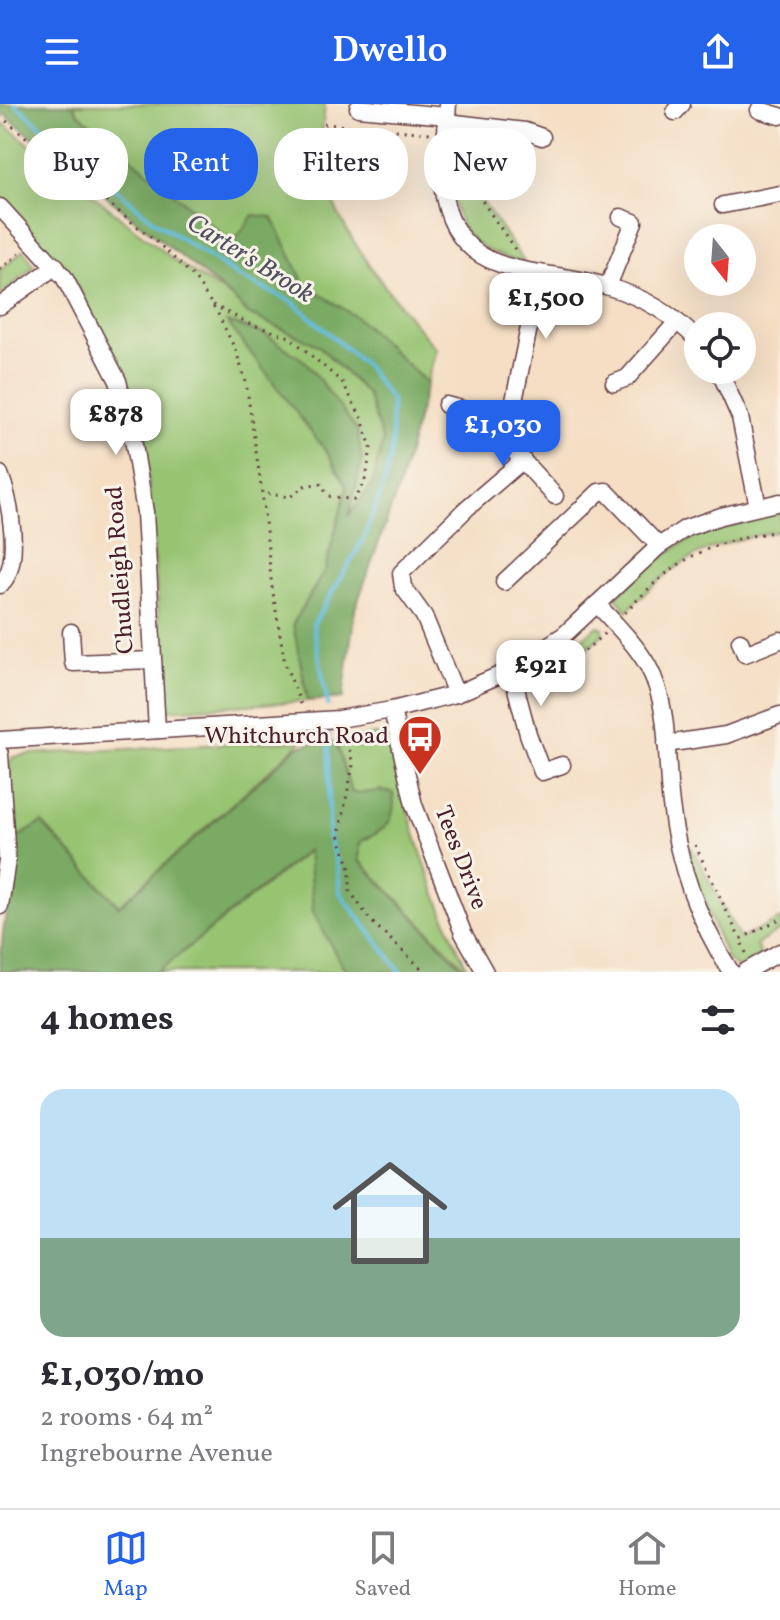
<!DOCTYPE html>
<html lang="en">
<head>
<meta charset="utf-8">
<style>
	body { margin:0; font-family:Vollkorn,serif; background:#f2f2f3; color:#2b2b33; height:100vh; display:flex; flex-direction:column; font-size:30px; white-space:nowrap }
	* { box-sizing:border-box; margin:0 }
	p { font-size:26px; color:#7c7c81 }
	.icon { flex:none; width:44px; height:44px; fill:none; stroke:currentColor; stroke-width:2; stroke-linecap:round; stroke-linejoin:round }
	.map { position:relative; height:868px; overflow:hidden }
	.side { display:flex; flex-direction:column; background:#fff; flex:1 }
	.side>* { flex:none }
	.banner { position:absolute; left:24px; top:24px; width:732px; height:72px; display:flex; gap:16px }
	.needle { width:52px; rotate:163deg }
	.tools { position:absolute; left:684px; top:120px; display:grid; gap:16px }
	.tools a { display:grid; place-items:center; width:72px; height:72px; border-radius:50%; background:#fff; box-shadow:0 8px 32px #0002; font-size:40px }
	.price { position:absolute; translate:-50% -68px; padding:0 18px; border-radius:16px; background:#fff; color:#222; font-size:26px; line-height:52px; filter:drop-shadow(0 2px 4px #0008) }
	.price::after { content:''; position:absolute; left:50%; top:48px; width:24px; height:18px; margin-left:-12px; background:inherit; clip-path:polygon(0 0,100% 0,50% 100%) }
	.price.on { background:#2563eb; color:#fff }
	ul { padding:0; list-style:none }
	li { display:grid; align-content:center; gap:16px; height:424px; padding:0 40px }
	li+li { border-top:2px solid #e1e1e2 }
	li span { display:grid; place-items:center; height:248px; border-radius:24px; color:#555 }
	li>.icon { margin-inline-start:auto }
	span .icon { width:144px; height:144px; fill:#fffc; stroke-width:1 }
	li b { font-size:34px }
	h2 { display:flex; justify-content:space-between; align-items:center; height:96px; padding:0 40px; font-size:34px }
	.tag { padding:0 28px; border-radius:32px; background:#fff; box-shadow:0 8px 32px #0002; font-size:28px; line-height:72px }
	.tag.on { background:#2563eb; color:#fff }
	header { display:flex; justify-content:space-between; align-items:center; height:104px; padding:0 40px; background:#2563eb; color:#fff; font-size:36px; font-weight:600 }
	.tabs { display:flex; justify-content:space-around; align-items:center; height:112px; border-top:2px solid #e1e1e2; background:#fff; font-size:22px; color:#7c7c81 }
	.tabs a { display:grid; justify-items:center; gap:4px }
	.tabs .on { color:#2563eb }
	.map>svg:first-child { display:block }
	.green { fill:#98c472; stroke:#71724e; stroke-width:2 }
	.forest { fill:#7aaa64; stroke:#626448; stroke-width:2 }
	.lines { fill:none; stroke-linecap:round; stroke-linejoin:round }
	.stream { stroke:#63bee0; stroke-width:4 }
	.minor-casing { stroke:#643c42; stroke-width:19 }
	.path { stroke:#643c42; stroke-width:3; stroke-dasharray:2 6; stroke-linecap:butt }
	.minor { stroke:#fff; stroke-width:16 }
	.labels { text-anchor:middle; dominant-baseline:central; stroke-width:6; stroke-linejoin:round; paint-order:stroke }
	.street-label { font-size:24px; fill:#4a1f2b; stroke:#f7f3e8 }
	.poi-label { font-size:24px; fill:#4a1f2b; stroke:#f7f3e8; text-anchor:end }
	.water-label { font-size:26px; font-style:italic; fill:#524f61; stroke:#f7f3e8 }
</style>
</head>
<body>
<header><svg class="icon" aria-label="menu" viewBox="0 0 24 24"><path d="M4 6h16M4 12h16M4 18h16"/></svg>Dwello<svg class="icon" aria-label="share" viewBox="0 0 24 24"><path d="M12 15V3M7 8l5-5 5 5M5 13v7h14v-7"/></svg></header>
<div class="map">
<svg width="780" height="868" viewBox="0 0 780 868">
	<rect width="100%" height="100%" fill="#f7f3e8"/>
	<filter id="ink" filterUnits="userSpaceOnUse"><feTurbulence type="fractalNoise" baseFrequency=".0125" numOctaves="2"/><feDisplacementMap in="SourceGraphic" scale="16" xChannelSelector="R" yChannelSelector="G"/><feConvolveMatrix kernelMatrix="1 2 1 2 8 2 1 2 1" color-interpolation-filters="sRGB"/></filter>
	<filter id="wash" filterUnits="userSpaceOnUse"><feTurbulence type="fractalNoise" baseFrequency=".006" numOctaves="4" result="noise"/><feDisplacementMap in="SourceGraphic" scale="32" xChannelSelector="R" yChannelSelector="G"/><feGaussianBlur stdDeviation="1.8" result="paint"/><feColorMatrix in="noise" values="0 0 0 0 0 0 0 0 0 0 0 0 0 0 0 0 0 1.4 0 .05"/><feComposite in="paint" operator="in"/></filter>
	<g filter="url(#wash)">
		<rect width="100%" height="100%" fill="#f5dec4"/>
		<g class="green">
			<path d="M73,0h252c-1,18 -8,52 -3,68 18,64 72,128 114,177l-9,34 -70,-65 -53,-35 -32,-66 -38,27 -156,-131z"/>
			<polygon points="0,17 174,156 234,195 248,210 318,241 367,290 383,337 372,381 348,414 362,356 329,351 347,383 325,466 293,520 308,597 166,606 147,360 127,275 70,168 0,93"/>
			<path d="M452,53l72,105c-65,-12 -73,-45 -72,-105z"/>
			<polygon points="24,146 34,162 0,192 0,166"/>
			<path d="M780,408v19c-73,12 -102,27 -153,80l-11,-14c55,-55 87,-70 164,-85z"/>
			<path d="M598,522l5,2v6c-24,22 -45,43 -77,50l-3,-11 24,-13 6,1z"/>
			<path d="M373,631l11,1 5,7c21,79 44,155 80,229l-110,-112 1,-18 22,-52 -20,4 -11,-2 -15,-50z"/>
			<polygon points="303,636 119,802 42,719 13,736 9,660 13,653 30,650"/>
			<polygon points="692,744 740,835 780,815 780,826 756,841 761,852 738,864 728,857 684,750"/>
			<polygon points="309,746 313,808 341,860 350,868 158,868"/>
		</g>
		<g class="forest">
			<polygon points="0,0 73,0 78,9 233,139 253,111 272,113 304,179 357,214 427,279 400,379 355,505 343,594 308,597 293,520 325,466 347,383 329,351 227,218 265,230 306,258 357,326 362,356 349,412 372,381 383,337 367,290 318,241 248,210 234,195 0,7"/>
			<path d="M336,638l15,50c15,3 28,-4 42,1 4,31 -8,36 -33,49l-1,18 108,112h-117l-9,-8 -28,-52 -5,-62 -150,122h-158c0,-44 14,-87 13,-132l29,-17 77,83 178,-159 15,-4z"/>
		</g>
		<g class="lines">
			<g class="stream">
				<polyline points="15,0 154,117 243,175 293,198 366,262 391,296 392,342 385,377 364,434 313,521 328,601"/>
				<polyline points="329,621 329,734 338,765 340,789 401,868"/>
			</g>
		</g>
	</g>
	<g filter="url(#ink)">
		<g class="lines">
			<g class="minor-casing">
				<g id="minor">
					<path d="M448,0l-6,81c13,100 93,79 167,102 34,10 65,28 89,54"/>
					<polyline points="358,4 447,12"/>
					<polyline points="759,6 780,12"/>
					<polyline points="675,8 682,0"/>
					<polyline points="447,18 525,27 542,33"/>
					<polyline points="723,101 780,90"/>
					<polyline points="0,103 64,173 118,277 134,341 145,408 157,626"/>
					<polyline points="608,182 634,118 621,113"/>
					<polyline points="0,202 56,162"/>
					<polyline points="719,266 740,313 758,403"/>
					<polyline points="614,279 627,274 677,218"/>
					<polyline points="514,297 540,169"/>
					<polyline points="446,301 480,310 555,392"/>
					<path d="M0,370c10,27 23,90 0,111"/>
					<polyline points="504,478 599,388 606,387 659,442"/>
					<path d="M597,500c17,19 38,39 51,62 23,42 17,93 23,139 7,59 28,117 60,167"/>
					<polyline points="71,528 73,559 152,556"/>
					<polyline points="740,537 745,550 780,536"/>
					<polyline points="511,566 528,630 542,668 562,661"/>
					<polyline points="456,590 424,512 403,483 401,469 467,404 523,356"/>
					<polyline points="392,606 414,701 463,829 485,868"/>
					<polyline points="0,636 339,615 392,606 456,590 511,566 564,531 659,442 686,424 721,412 780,398"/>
					<polyline points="666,640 726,631 780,611"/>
					<polyline points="0,650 7,756 0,802"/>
					<polyline points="745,868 780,848"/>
				</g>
			</g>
			<g class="path">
				<polyline points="0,12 159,140 194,173 218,210 236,247 246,278 262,389 272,483 285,560 303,605"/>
				<polyline points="324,20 430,29"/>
				<polyline points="460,64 518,150"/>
				<polyline points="0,166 21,148"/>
				<polyline points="213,201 250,220 290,233 343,279 362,315 371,344 366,374 354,396 328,392 321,380 306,381 290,393 262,389"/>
				<path d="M625,509c50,-55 82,-71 155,-82"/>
				<path d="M530,579c30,-7 53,-31 76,-51"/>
				<polyline points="346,630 353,661 339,730 350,765 350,787 370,816 425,868"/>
				<polyline points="695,741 740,835"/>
				<polyline points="746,849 740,835 780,815"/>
			</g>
			<use href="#minor" class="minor"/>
		</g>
	</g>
	<defs>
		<g id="bus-pin" transform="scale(2.3)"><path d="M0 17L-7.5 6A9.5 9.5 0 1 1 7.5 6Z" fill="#c8321e" stroke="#f7f3e8"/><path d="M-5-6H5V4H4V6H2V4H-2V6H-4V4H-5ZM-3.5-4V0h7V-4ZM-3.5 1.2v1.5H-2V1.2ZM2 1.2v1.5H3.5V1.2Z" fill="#fff"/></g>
	</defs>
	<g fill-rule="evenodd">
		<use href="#bus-pin" x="420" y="633"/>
	</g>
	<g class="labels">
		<g class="street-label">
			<text transform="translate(121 466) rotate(-94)">Chudleigh Road</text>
			<text transform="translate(460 754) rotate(69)">Tees Drive</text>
		</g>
		<g class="poi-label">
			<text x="389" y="633">Whitchurch Road</text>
		</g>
		<g class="water-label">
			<text transform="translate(250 155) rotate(32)">Carter's Brook</text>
		</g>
	</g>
</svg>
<div class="tools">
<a><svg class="needle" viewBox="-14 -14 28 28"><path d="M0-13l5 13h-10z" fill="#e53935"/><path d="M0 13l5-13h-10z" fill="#7c7c81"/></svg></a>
<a><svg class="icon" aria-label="locate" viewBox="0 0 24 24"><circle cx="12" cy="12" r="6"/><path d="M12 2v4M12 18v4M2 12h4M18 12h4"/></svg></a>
</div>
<b class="price" style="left:546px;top:237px">£1,500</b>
<b class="price" style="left:116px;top:353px">£878</b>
<b class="price on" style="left:503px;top:364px">£1,030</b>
<b class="price" style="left:541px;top:604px">£921</b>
<div class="banner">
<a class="tag">Buy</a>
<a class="tag on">Rent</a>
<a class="tag">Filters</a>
<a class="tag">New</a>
</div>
</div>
<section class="side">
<h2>4 homes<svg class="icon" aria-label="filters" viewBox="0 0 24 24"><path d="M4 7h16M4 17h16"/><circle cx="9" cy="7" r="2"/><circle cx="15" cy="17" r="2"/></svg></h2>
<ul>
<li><span style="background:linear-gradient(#bfe0f5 60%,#7fa58c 0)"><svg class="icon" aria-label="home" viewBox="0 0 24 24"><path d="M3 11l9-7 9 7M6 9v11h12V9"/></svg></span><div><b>£1,030/mo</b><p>2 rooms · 64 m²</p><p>Ingrebourne Avenue</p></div></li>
</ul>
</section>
<nav class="tabs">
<a class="on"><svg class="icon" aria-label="map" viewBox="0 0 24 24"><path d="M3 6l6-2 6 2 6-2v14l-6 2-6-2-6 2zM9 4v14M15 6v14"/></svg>Map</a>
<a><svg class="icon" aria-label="saved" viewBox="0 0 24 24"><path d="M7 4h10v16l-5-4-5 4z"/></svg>Saved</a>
<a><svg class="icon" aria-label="home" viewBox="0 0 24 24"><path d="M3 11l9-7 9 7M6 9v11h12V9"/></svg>Home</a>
</nav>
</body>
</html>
